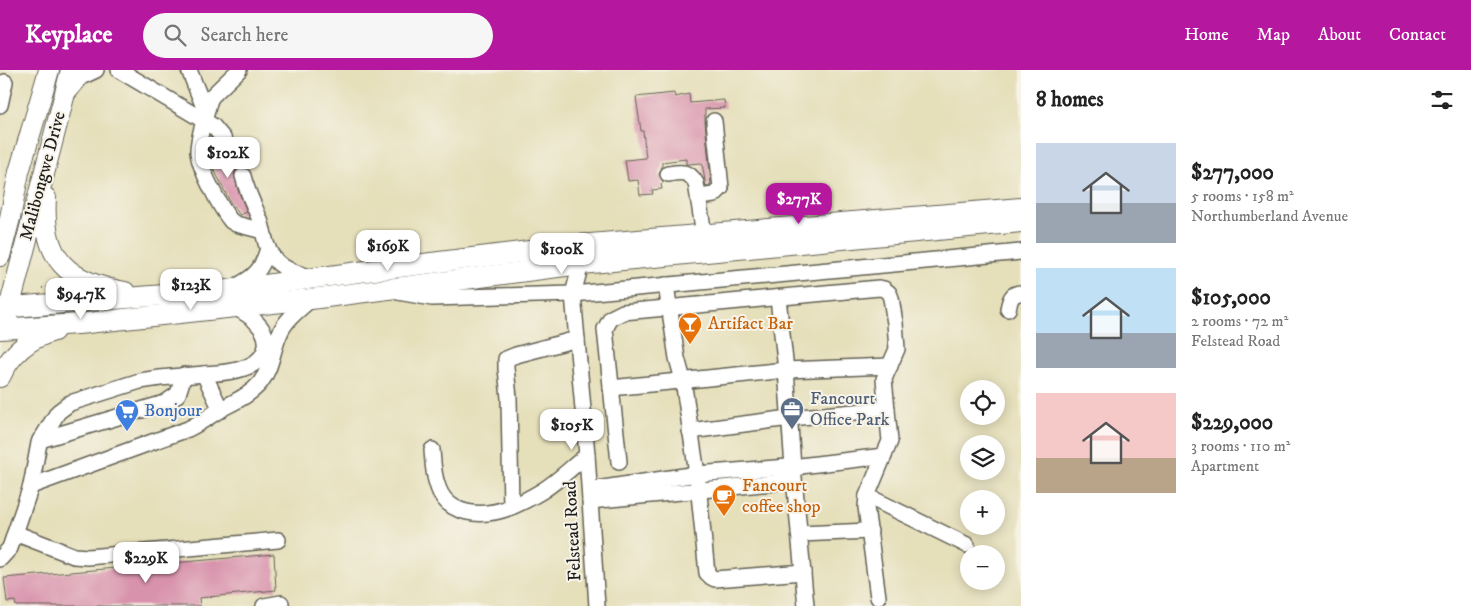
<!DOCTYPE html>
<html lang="en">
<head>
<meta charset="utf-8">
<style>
	body { margin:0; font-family:"IM FELL DW Pica",serif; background:#f6f6f6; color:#222; height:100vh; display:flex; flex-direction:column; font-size:19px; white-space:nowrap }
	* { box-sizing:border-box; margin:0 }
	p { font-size:16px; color:#767676 }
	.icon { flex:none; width:28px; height:28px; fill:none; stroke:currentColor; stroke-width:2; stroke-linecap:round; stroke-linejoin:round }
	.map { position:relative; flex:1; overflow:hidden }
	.sheet { display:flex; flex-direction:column; background:#fff; width:450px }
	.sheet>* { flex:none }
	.buttons { position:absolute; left:960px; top:310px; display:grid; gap:10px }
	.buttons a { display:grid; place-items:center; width:45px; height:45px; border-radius:50%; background:#fff; box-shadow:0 2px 12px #0003; font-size:25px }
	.price { position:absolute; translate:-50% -42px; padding:0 11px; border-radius:10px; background:#fff; color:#222; font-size:16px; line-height:32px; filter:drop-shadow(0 1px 2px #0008) }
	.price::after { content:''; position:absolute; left:50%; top:30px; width:15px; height:11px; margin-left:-8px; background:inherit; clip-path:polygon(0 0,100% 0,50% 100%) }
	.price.current { background:#b5179e; color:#fff }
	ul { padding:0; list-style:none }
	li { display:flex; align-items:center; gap:15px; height:125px; padding:0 15px }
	li span { display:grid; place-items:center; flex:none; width:140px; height:100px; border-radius:0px; color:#555 }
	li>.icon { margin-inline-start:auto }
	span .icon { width:60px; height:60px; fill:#fffc; stroke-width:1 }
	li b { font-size:21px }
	h2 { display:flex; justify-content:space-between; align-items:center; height:60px; padding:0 15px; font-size:21px }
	header { display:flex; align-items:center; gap:30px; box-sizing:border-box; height:70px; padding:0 25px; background:#b5179e; color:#fff }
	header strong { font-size:24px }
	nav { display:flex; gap:28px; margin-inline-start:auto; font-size:18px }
	.search { width:350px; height:45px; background:#f6f6f6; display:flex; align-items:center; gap:12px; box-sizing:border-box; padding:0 18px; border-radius:28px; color:#767676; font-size:19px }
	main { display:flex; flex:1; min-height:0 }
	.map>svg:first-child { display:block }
	.building { fill:#d892ac }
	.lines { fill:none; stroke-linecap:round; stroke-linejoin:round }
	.minor-casing { stroke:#626053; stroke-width:18 }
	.major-casing { stroke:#626053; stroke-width:22 }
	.path { stroke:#626053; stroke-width:2; stroke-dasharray:1 4; stroke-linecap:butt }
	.minor { stroke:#fff; stroke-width:15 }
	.major { stroke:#fff; stroke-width:20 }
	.labels { text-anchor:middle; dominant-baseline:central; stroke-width:4; stroke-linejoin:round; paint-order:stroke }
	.street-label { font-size:18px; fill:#1c1c1c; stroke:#f7f3e8 }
	.food-label { font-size:18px; fill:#c56008; stroke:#f7f3e8; text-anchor:start }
	.service-label { font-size:18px; fill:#4e5e75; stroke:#f7f3e8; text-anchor:start }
	.shop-label { font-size:18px; fill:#366cbe; stroke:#f7f3e8; text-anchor:start }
</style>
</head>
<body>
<header>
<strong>Keyplace</strong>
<div class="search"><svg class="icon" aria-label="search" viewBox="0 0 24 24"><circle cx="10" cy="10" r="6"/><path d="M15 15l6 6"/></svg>Search here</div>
<nav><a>Home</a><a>Map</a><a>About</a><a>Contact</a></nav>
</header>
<main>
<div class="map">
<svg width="1021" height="536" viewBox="0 0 1021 536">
	<rect width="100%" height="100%" fill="#f7f3e8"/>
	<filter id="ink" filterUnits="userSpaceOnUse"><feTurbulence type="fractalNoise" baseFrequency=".02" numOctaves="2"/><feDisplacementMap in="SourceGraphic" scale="10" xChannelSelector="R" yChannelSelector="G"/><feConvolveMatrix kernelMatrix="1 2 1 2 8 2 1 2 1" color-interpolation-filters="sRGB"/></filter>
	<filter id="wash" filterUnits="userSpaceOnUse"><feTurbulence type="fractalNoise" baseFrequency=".0096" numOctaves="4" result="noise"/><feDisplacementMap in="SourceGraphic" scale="20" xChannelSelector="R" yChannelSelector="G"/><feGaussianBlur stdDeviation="1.12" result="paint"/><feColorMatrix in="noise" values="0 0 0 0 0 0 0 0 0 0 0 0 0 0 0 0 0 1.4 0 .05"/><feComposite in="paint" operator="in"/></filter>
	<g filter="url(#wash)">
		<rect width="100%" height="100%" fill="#e5dfba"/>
		<g id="blocks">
			<g class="building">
				<polygon points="674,23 675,27 689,24 690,33 724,30 725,38 705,39 705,52 711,115 706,117 702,93 688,94 686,94 686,89 662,92 662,97 659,105 664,112 661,114 662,119 652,120 653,124 640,125 638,110 628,111 625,90 646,88 643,61 641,61 636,27"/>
				<polygon points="217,77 228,95 232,96 237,95 242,88 247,98 240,97 236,100 234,104 238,120 247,142 240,145 230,132 211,93 208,82"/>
				<polygon points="274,484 276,520 199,528 200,536 16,536 15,531 7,532 4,508"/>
			</g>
		</g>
	</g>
	<g filter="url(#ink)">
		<use href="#blocks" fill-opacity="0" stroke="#626053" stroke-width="1"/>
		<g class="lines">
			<g class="minor-casing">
				<g id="minor">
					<polyline points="119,0 213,56 223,68 233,87"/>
					<polyline points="189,0 203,35 205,47"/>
					<path d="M239,0l-27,26 -3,6c-3,16 -11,33 -11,49 0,15 23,58 33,70l5,3 27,7"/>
					<polyline points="67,24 81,7 96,0"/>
					<polyline points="0,35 5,12"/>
					<path d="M668,104c12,-2 21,-4 28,9l8,52"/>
					<path d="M243,106c4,16 11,29 17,44 3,8 4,18 7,26 7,20 24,26 42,31"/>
					<polyline points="699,127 714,125 721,118 714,51"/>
					<polyline points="579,184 581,194 573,224 587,385 597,536"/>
					<polyline points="666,215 677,288 683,310 697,404 707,503 711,507 715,509 803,502"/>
					<path d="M235,217c20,-10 27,-17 33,-39"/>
					<polyline points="398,222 432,228 573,224 1021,182"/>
					<polyline points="778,228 786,300 793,397 806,536"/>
					<path d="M1008,239c2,-9 3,-16 13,-16"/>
					<path d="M204,304c13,-1 27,-1 40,-6 22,-7 30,-27 13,-45 -6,-7 -15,-12 -23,-16"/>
					<polyline points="611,318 786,300 890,296"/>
					<polyline points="690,361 790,348 887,339"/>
					<polyline points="40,370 165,333 178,324 184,305"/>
					<path d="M432,380c1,11 1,23 5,34 9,33 46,34 74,23 10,-4 21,-10 31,-16 16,-10 30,-24 45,-36"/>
					<polyline points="619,392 605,259 611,248 623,242 879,218 884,219 889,223 891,228 895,253 897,279 884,309 890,371 867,426 866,437 878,527"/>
					<path d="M31,416l157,-57c12,-6 22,-13 33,-20 13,-7 29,-14 39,-26 12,-15 12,-33 20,-50 6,-14 20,-24 31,-34"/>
					<polyline points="590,420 697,404 800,396 884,386"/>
					<polyline points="867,426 967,475"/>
					<polyline points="590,431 773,413 782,410 799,397"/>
					<polyline points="511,437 509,328 506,298 506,289 516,285 577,269"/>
					<polyline points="15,463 74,486 88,487 278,470"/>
					<polyline points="799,464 870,461"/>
					<polyline points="0,489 10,478 31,416 39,373 58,342 70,333 140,311 160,308 204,304 221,340"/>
					<polyline points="264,536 281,533"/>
				</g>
			</g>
			<g class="major-casing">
				<g id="major">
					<path d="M46,128c-4,61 21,84 79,94"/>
					<polyline points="0,186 10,148 19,102 49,0"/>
					<polyline points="0,238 228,220 366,201 578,175 1021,138"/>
					<polyline points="6,250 71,0"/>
					<polyline points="0,259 78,254 311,229 581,194 1021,152"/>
					<path d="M0,307c11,-24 30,-39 54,-46"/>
				</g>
			</g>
			<polyline class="path" points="42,218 62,215"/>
			<use href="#minor" class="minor"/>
			<use href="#major" class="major"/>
		</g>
	</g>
	<defs>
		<g id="bar-pin" transform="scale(1.25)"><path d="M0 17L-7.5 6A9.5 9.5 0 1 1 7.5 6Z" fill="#e8710a" stroke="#f7f3e8"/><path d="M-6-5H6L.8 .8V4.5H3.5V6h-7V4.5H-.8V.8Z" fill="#fff"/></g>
		<g id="office-pin" transform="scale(1.25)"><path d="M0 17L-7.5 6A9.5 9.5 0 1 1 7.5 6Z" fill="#5c6f8a" stroke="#f7f3e8"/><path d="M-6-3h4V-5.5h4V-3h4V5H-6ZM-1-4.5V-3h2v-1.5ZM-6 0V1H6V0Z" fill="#fff"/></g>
		<g id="supermarket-pin" transform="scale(1.25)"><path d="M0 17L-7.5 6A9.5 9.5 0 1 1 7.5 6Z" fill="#3f7fe0" stroke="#f7f3e8"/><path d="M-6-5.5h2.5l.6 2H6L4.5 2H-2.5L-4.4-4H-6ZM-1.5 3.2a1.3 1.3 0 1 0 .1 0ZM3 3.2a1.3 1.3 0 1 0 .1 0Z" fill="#fff"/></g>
		<g id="cafe-pin" transform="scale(1.25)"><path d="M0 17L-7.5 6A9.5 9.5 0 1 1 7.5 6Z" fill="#e8710a" stroke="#f7f3e8"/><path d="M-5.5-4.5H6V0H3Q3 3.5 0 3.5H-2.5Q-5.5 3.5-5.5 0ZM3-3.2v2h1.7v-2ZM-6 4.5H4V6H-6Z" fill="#fff"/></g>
	</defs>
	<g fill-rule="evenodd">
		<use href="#bar-pin" x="690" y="254"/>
		<use href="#office-pin" x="792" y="339"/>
		<use href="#supermarket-pin" x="127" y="341"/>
		<use href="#cafe-pin" x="724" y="426"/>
	</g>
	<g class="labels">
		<g class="street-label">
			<text transform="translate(43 106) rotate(-75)">Malibongwe Drive</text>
			<text transform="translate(573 461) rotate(-93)">Felstead Road</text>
		</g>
		<g class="food-label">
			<text x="708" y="254">Artifact Bar</text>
			<text x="742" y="416">Fancourt<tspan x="742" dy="21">coffee shop</tspan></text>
		</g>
		<g class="service-label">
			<text x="810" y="329">Fancourt<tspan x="810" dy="21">Office Park</tspan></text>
		</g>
		<g class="shop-label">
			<text x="144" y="341">Bonjour</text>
		</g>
	</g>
</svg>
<div class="buttons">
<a><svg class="icon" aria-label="locate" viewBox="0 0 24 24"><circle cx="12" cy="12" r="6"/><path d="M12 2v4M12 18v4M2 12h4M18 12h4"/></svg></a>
<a><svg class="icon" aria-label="layers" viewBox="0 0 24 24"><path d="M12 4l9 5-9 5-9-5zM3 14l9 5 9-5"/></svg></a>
<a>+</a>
<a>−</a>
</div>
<b class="price" style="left:228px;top:109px">$102K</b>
<b class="price current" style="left:799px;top:155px">$277K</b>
<b class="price" style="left:388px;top:202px">$169K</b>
<b class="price" style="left:562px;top:205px">$100K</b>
<b class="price" style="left:191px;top:241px">$123K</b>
<b class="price" style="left:81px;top:250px">$94.7K</b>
<b class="price" style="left:572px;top:381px">$105K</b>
<b class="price" style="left:146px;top:514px">$229K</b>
</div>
<section class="sheet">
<h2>8 homes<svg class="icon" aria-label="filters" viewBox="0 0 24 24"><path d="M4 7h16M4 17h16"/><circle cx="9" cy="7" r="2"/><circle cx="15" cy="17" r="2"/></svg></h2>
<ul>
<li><span style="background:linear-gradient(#c9d6e8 60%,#9aa5b1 0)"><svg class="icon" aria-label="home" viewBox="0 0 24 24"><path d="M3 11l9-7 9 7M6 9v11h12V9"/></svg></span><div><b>$277,000</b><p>5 rooms · 158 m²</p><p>Northumberland Avenue</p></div></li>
<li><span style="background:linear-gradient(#bfe0f5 65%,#9aa5b1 0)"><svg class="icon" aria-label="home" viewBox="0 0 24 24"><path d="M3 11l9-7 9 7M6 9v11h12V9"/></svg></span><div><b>$105,000</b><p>2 rooms · 72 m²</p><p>Felstead Road</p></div></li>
<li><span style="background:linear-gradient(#f6c9c9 65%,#b9a48a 0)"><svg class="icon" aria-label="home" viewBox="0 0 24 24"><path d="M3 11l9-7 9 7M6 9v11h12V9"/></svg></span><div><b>$229,000</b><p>3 rooms · 110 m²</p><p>Apartment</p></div></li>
</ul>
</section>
</main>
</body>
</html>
